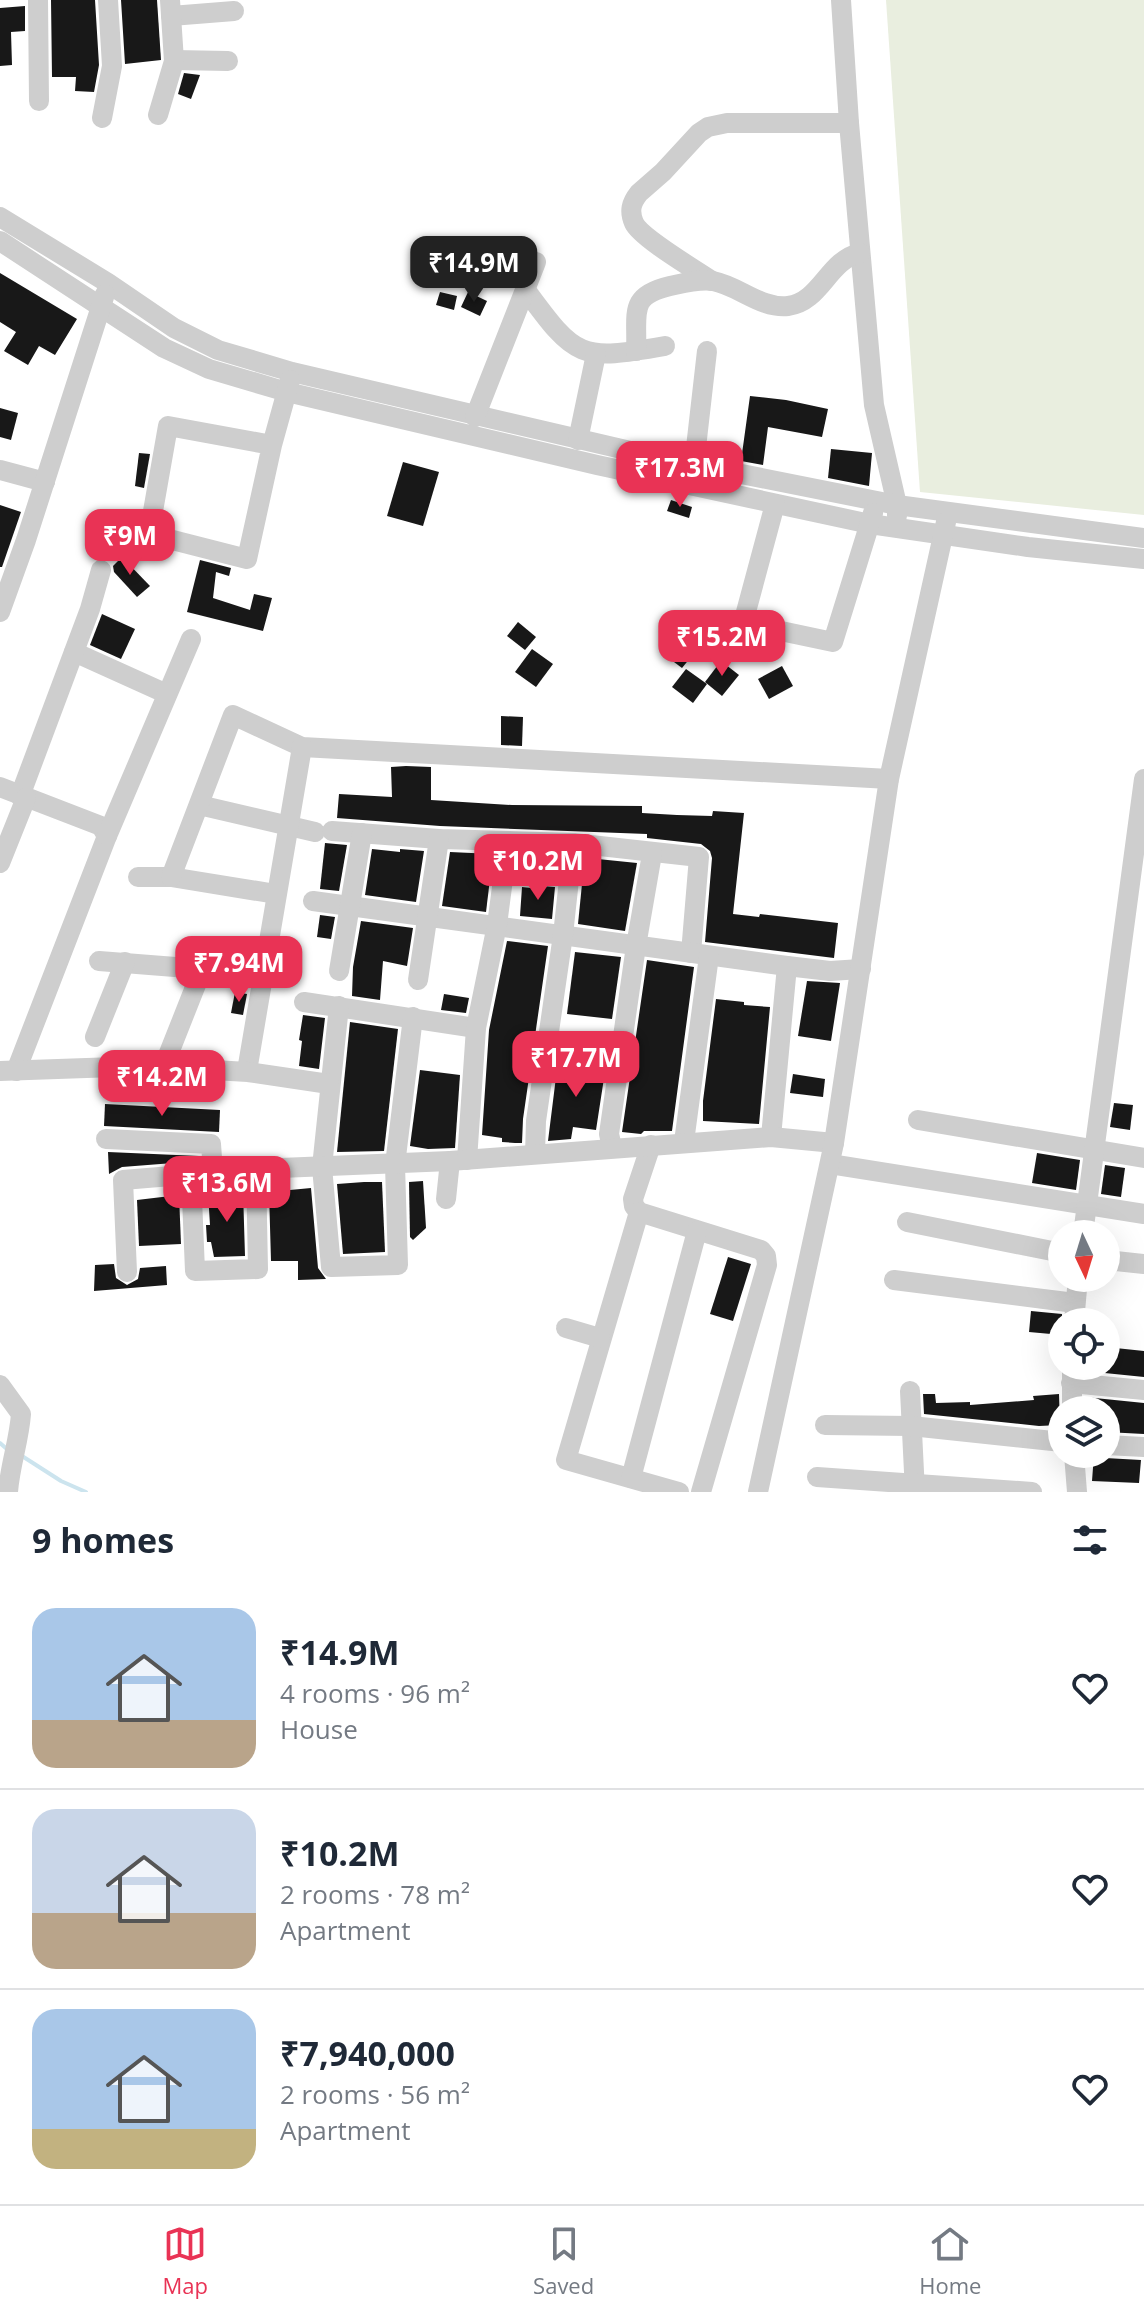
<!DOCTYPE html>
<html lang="en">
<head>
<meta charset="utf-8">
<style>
	body { margin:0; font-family:"Open Sans",sans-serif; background:#f6f6f7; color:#1f2937; height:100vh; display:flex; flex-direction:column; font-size:30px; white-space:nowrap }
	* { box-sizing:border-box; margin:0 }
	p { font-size:26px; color:#747a83 }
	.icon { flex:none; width:44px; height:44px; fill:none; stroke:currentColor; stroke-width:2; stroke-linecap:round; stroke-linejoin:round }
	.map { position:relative; height:1492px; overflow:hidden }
	.panel { display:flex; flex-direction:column; background:#fff; flex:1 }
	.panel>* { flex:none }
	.needle { width:52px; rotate:176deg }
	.fabs { position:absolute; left:1048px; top:1220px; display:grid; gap:16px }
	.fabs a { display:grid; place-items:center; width:72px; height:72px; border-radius:50%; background:#fff; box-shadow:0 8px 32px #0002; font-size:40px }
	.price { position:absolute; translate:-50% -68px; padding:0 18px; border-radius:16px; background:#e93355; color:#fff; font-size:26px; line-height:52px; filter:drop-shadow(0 2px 4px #0008) }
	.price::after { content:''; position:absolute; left:50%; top:48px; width:24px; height:18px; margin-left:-12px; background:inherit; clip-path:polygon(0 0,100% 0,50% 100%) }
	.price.current { background:#222; color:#fff }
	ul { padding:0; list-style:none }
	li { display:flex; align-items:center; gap:24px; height:200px; padding:0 32px }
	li+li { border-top:2px solid #e0e1e3 }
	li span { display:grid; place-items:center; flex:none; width:224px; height:160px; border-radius:24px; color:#555 }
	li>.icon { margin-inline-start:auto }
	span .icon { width:96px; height:96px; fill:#fffc; stroke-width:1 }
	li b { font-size:34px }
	h2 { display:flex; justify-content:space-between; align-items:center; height:96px; padding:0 32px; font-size:34px }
	.dock { display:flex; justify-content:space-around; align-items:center; height:112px; border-top:2px solid #e0e1e3; background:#fff; font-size:22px; color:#747a83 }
	.dock a { display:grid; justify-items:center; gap:4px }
	.dock .current { color:#e93355 }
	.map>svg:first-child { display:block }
	.green { fill:#e9eedf }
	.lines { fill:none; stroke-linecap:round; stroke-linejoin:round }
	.stream { stroke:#cce4ee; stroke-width:4 }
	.building { fill:#181818 }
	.minor { stroke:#cecece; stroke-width:20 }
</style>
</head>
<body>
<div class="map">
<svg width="1144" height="1492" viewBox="0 0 1144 1492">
	<rect width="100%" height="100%" fill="#fff"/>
	<polygon class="green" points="886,0 1144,0 1144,515 920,492"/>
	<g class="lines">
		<g class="stream">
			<polyline points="0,1443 8,1450"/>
			<polyline points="22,1456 61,1481 86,1492"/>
		</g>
	</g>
	<g class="building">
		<polygon points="51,0 95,0 99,65 94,92 75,91 76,77 52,77"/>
		<polygon points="121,0 157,0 161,60 125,64"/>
		<polygon points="25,6 25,31 11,32 12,65 0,66 0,8"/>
		<polygon points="184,73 200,75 191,99 178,94"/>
		<polygon points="0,273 77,319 55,355 39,346 28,365 4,351 16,332 0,322"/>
		<polygon points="440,292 457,296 454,310 436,305"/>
		<polygon points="468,292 487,301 480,316 461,307"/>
		<polygon points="750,396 786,400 828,409 822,437 768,427 763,465 741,461"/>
		<polygon points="0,408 18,413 11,440 0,437"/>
		<polygon points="831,449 872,453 869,486 828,478"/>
		<polygon points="139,453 150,454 144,488 135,486"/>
		<polygon points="403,462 439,472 423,526 387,516"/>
		<polygon points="671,500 692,507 689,518 667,511"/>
		<polygon points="0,505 21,512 2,567 0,567"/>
		<polygon points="122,557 150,586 137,597 114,572 113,566"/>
		<polygon points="200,560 231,568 229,576 216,572 213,598 250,610 254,594 272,598 263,631 187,612"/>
		<polygon points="102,614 135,629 121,659 90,645"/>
		<polygon points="709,621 731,638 715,659 693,641"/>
		<polygon points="518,622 536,637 525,650 507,636"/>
		<polygon points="679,631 699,647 682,668 662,653"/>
		<polygon points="532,649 553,664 536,687 515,672"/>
		<polygon points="721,661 739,675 722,696 705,682"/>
		<polygon points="782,666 793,686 769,699 758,679"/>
		<polygon points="686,669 707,684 693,703 672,687"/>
		<polygon points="501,716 523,717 522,746 501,745"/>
		<polygon points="406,766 431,767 431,800 512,805 642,806 642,813 677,815 712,816 713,811 744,813 733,914 759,917 760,914 838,923 834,958 705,942 712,858 710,851 701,844 647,838 647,834 440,826 337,818 339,794 392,797 391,767"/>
		<polygon points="325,843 347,845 339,891 320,889"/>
		<polygon points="372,849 400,852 400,849 424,851 416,902 365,895"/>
		<polygon points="450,852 493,854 486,912 442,906"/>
		<polygon points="588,858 637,863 625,931 578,924 582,884"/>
		<polygon points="540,886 555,887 552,919 520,916 522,887 540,889"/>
		<polygon points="320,915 335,917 331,939 317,937"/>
		<polygon points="361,921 413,928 407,966 383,961 380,1000 352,996 353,967"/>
		<polygon points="507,941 548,946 523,1119 522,1143 515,1143 502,1142 502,1138 482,1135 489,1030"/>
		<polygon points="575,952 621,957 612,1019 567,1014"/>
		<polygon points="647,960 694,967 672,1131 644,1131 641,1134 622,1132"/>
		<polygon points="807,981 840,983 831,1041 798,1036"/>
		<polygon points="235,992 247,994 243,1015 231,1013"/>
		<polygon points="444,994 469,998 466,1013 441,1010"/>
		<polygon points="716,999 744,1002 744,1005 770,1007 759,1124 703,1121 703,1101"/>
		<polygon points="303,1015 325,1018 319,1069 299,1066 302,1041 299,1040"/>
		<polygon points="350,1022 398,1029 384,1151 337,1152"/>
		<polygon points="558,1061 606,1065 596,1130 573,1127 571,1139 548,1141"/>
		<polygon points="420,1070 460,1075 455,1148 428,1149 410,1146"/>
		<polygon points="793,1074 825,1079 823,1097 790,1093"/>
		<polygon points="1114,1103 1133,1105 1130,1130 1110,1127"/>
		<polygon points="105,1104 220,1110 219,1132 104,1126"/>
		<polygon points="108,1152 199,1156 199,1161 122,1167 109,1174"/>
		<polygon points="1037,1153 1080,1160 1076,1190 1032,1183"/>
		<polygon points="1105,1165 1125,1168 1121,1197 1101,1194"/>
		<polygon points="423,1181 426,1228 413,1240 410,1237 409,1182"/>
		<polygon points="364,1182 382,1182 385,1252 343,1254 337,1184"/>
		<polygon points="311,1188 318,1268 326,1279 298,1280 298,1261 271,1261 269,1192"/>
		<polygon points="243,1191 245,1256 214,1257 211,1242 207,1242 206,1225 210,1225 208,1193"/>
		<polygon points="179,1195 181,1244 139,1246 137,1200"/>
		<polygon points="728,1257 751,1264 733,1321 710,1314"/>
		<polygon points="114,1264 116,1278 127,1285 138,1279 140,1268 166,1266 167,1285 94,1291 95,1265"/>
		<polygon points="1031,1311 1062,1314 1062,1335 1029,1332"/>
		<polygon points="1106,1347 1144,1351 1144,1377 1085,1371 1085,1366 1106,1366"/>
		<polygon points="923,1394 935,1394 936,1403 970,1402 970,1405 1034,1400 1033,1396 1059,1394 1060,1425 1039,1426 924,1414"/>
		<polygon points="1085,1397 1144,1403 1144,1434 1106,1432 1106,1410 1085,1410"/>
		<polygon points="1094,1454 1105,1458 1141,1460 1139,1483 1092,1481"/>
	</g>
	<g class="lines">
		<g class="minor">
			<polyline points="38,0 39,101"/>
			<polyline points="841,0 849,123 874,405 897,505 897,516"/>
			<polyline points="171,16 234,11"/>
			<polyline points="174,60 228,61"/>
			<polyline points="158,115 174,61 170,0"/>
			<polyline points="102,118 112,66 108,0"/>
			<polyline points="0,217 108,283 174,328 218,350 292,372 656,457 897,505 1144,538"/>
			<polyline points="0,241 164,348 209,369 287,392 597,465 870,524 1028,547 1144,559"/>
			<path d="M712,281c-16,-11 -71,-43 -78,-58 -5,-12 -3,-20 5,-30l24,-21 36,-39 9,-6 19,-4h122"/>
			<path d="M525,289c51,70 55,72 140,57"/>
			<path d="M636,351c2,-37 -9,-55 34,-65 14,-3 28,-7 43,-5 26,5 48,28 75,25 33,-4 40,-46 72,-53"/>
			<polyline points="475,417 536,262"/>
			<polyline points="578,440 596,354"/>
			<polyline points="272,445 168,426 149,534 247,559 272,445 290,380"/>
			<polyline points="694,465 707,351"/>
			<polyline points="0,470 45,482"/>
			<polyline points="775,504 743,623 833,642 873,513"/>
			<polyline points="0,612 26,540 105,294"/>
			<polyline points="74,652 167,694"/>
			<polyline points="0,787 101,826 107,836 16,1071"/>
			<polyline points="20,796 90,609 101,570"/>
			<polyline points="199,805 315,832"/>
			<polyline points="332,831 439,839 573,843 699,857 691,953"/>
			<polyline points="107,836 191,639"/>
			<polyline points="0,863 26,798"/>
			<polyline points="138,877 171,877 276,894"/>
			<polyline points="171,877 233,715 302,747 889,779"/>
			<polyline points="313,901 787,966 830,971 861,969"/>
			<polyline points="99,961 264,974"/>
			<polyline points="339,971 362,833"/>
			<polyline points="418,980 439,839"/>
			<polyline points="304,1002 476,1028"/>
			<polyline points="339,1006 322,1167 331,1267 398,1265 395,1165 413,1017"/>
			<polyline points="95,1037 125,962"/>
			<polyline points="167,1058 203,967"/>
			<polyline points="248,1065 302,747"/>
			<polyline points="0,1071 144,1066 248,1072 329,1084"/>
			<polyline points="918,1120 1144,1158"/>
			<polyline points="771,1137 787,966"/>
			<polyline points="106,1139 211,1144 213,1172"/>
			<polyline points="684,1142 709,956"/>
			<polyline points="651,1145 633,1199 634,1206 639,1212 761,1250 766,1256 767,1265 701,1492"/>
			<polyline points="612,1147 609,1134 636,946 652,854"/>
			<polyline points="535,1154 536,1121 563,935 573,843"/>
			<polyline points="467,1160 476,1028 497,925 508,841"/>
			<polyline points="450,1161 771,1137 834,1143"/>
			<polyline points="830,1164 1144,1214"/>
			<polyline points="191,1174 195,1271 258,1269 256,1169"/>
			<polyline points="639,1212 566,1460 679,1492"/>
			<polyline points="907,1222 1062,1253"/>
			<polyline points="1083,1234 1144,779"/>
			<polyline points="1106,1260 1144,1264"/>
			<polyline points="127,1272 123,1180 256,1169 450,1161 446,1199"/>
			<polyline points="894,1280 1075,1303"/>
			<polyline points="1074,1322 1078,1278"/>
			<polyline points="566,1328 600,1338"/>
			<polyline points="1072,1366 1072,1410"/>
			<polyline points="1071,1383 1144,1390"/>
			<path d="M0,1385l21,29c-2,27 -11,51 -13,78"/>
			<polyline points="910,1391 915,1492"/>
			<polyline points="825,1425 911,1426 1062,1442"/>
			<polyline points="1106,1445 1144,1447"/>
			<polyline points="1074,1454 1077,1492"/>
			<polyline points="817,1477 1032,1492"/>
			<polyline points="631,1478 697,1231"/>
			<polyline points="758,1492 834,1143 889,779 946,522"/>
		</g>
	</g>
</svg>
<div class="fabs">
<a><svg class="needle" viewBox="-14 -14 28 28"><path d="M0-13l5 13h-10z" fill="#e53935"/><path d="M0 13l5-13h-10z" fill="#747a83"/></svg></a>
<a><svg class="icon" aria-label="locate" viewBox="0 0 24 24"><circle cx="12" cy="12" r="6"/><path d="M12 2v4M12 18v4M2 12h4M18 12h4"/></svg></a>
<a><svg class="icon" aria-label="layers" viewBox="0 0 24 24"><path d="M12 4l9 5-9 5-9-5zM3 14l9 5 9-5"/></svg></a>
</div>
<b class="price current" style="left:474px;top:304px">₹14.9M</b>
<b class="price" style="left:680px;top:509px">₹17.3M</b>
<b class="price" style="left:130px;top:577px">₹9M</b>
<b class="price" style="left:722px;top:678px">₹15.2M</b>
<b class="price" style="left:538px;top:902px">₹10.2M</b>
<b class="price" style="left:239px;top:1004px">₹7.94M</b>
<b class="price" style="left:576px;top:1099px">₹17.7M</b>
<b class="price" style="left:162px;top:1118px">₹14.2M</b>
<b class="price" style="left:227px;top:1224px">₹13.6M</b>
</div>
<section class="panel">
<h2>9 homes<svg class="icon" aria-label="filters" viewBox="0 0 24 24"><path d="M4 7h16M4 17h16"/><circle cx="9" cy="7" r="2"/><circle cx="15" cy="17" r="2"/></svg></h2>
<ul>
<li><span style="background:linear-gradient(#a9c7e8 70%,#b9a48a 0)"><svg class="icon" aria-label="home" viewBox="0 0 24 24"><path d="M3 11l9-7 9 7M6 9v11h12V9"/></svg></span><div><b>₹14.9M</b><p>4 rooms · 96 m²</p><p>House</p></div><svg class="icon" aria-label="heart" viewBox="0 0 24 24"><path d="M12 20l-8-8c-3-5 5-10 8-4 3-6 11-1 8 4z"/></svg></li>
<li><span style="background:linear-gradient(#c9d6e8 65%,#b9a48a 0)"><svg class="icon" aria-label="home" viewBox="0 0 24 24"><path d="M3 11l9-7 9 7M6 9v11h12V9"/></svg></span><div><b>₹10.2M</b><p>2 rooms · 78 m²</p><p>Apartment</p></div><svg class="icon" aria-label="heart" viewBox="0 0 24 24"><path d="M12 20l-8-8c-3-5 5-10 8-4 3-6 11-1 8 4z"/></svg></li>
<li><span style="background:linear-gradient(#a9c7e8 75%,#c2b280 0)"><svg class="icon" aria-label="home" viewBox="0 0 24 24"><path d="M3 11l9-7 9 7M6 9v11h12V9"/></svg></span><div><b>₹7,940,000</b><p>2 rooms · 56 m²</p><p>Apartment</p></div><svg class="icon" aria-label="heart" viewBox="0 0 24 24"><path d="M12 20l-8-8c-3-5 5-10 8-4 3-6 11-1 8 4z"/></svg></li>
</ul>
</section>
<nav class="dock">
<a class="current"><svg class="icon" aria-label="map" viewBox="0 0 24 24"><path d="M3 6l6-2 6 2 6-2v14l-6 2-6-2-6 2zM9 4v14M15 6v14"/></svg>Map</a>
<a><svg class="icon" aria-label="saved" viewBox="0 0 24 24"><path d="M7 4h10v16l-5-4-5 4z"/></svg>Saved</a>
<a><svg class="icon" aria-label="home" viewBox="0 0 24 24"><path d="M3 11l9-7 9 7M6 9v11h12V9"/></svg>Home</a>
</nav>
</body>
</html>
